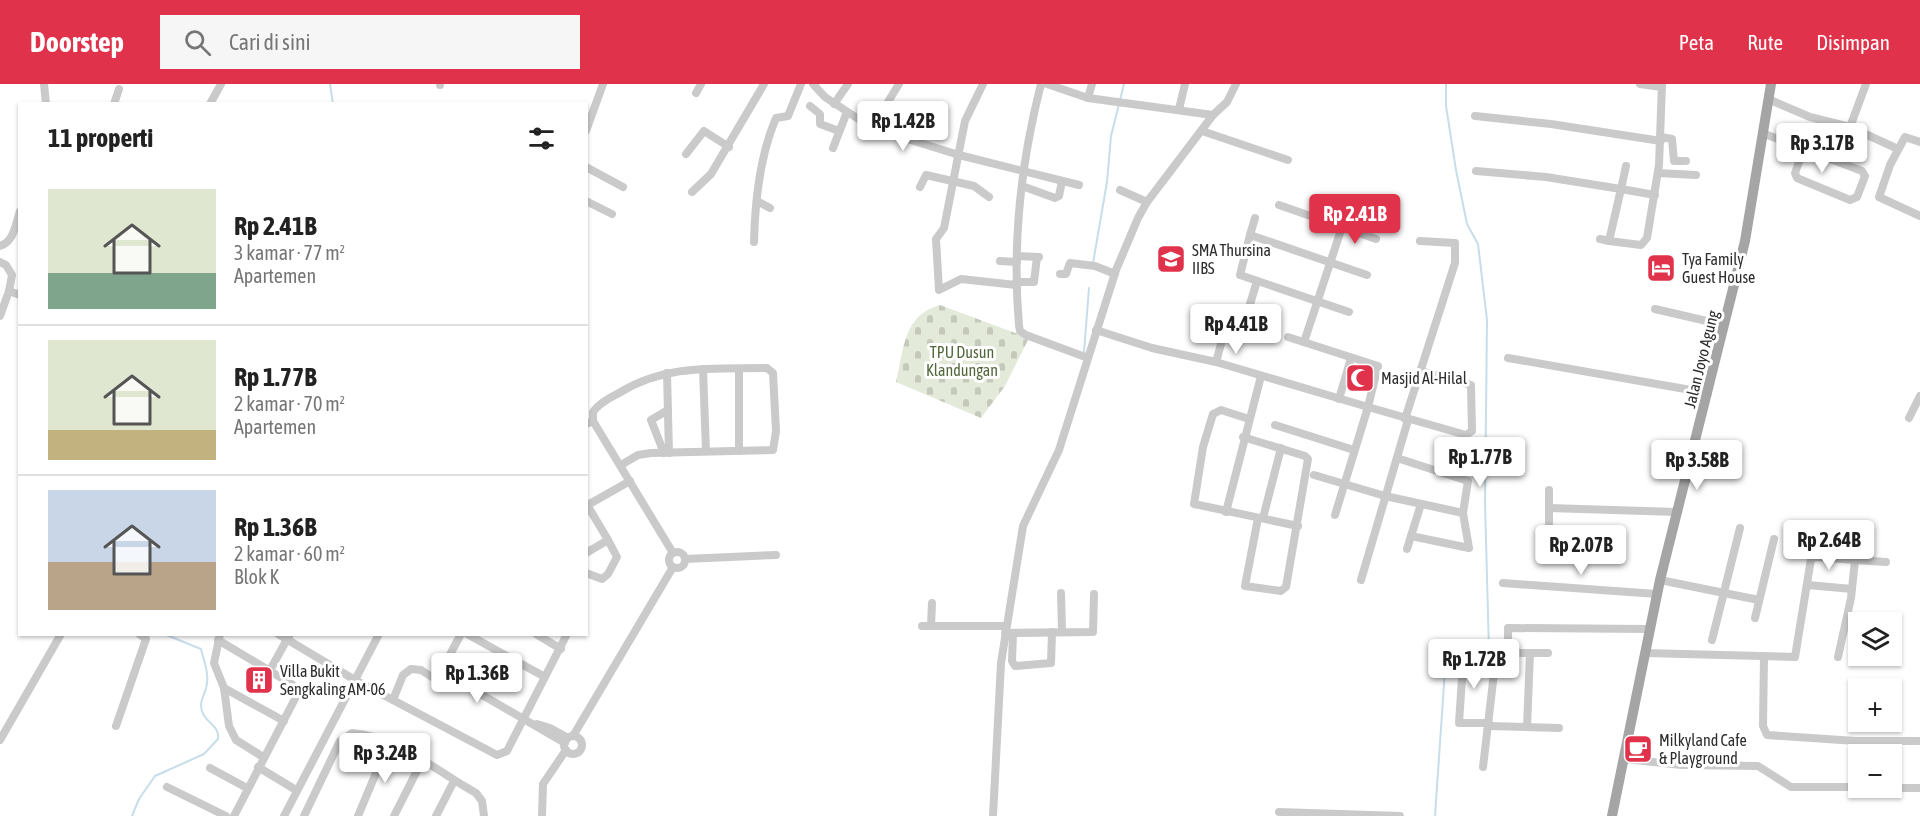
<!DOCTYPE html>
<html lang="id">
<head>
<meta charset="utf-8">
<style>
	body { margin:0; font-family:"Asap Condensed",sans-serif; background:#f6f6f6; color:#222; height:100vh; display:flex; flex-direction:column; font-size:22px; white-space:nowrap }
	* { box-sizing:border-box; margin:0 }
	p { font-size:20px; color:#767676 }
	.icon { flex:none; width:33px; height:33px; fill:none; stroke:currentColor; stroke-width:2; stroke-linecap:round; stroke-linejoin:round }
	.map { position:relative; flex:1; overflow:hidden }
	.sheet { position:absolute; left:18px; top:18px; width:570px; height:534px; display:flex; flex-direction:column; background:#fff; border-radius:0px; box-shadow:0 2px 4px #0004 }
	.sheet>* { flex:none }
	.controls { position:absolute; left:1848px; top:528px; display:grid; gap:12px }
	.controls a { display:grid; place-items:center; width:54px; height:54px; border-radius:0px; background:#fff; box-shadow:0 2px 4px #0004; font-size:30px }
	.price { position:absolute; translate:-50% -51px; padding:0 14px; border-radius:6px; background:#fff; color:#222; font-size:20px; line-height:39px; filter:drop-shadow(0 2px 3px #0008) }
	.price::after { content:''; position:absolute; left:50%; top:36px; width:18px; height:14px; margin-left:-9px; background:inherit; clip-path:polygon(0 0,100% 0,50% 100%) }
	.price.selected { background:#e0334b; color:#fff }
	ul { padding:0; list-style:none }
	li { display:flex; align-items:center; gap:18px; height:150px; padding:0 30px }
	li+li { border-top:2px solid #e0e0e0 }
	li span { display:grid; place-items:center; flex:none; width:168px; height:120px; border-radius:0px; color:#555 }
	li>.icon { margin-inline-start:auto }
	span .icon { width:72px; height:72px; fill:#fffc; stroke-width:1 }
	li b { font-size:26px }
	h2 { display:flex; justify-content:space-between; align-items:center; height:72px; padding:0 30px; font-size:26px }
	header { display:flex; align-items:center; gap:36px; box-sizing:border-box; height:84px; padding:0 30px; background:#e0334b; color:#fff }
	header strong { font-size:28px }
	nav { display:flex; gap:33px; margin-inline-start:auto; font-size:21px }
	.search { width:420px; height:54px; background:#f6f6f6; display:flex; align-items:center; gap:15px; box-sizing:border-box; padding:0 21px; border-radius:0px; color:#767676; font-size:22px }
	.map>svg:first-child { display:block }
	.cemetery { fill:url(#cemetery-stones) }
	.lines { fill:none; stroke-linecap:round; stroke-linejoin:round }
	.stream { stroke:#c7deea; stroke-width:2 }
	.minor { stroke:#cacaca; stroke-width:8 }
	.major { stroke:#a5a5a5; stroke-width:10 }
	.labels { text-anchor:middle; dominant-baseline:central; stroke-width:6; stroke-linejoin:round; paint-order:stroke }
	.poi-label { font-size:16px; fill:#2d2d2d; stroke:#fff; text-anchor:start }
	.park-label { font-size:16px; fill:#53673c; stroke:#fff }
	.street-label { font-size:16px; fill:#2d2d2d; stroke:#fff }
</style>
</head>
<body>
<header>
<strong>Doorstep</strong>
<div class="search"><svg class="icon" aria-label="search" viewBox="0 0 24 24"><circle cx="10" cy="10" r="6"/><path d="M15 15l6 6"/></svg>Cari di sini</div>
<nav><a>Peta</a><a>Rute</a><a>Disimpan</a></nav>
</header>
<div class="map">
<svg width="1920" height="732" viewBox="0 0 1920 732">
	<defs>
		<pattern id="cemetery-stones" width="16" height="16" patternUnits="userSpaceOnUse" patternTransform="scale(1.5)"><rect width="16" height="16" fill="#e4eada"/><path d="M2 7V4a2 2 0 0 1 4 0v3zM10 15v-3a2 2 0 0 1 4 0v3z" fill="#c4c9bb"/></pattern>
	</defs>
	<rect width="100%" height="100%" fill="#fff"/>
	<path class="cemetery" d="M940,221l89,33 -24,48 -24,32 -85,-36c8,-33 7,-67 44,-77z"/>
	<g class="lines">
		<g class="stream">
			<polyline points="330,0 333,20"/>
			<polyline points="1093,179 1107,98 1111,52 1124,0"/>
			<polyline points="1084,268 1089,204"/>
			<path d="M132,732l7,-17 16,-23 49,-22 14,-15c2,-14 -13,-16 -16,-28 -3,-10 2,-14 4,-23 4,-12 -2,-27 -5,-39l-37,-15"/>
			<polyline points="1435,732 1446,571 1450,569 1483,570 1489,567 1485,419 1487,236 1478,160 1467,140 1456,86 1446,22 1446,0"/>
		</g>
		<g class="minor">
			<polyline points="44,0 46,20"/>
			<polyline points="813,0 825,13 872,44 959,71 1079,101"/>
			<polyline points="983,0 965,37 944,144 936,155 939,206 961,195 1016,201"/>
			<path d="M1041,0c-20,78 -29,161 -22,242l1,5 6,4 62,23"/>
			<polyline points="1047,0 1088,14 1213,31"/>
			<polyline points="1640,0 1662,3"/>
			<polyline points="440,1 440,0"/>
			<polyline points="696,9 701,0"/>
			<polyline points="1088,14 1092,0"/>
			<polyline points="1768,15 1810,33 1850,43 1898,65"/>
			<polyline points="114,20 119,5"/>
			<polyline points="210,20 221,0"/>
			<polyline points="834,20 848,0"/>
			<polyline points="810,22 820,30 820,40 839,47"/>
			<polyline points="1179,25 1185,0"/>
			<polyline points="1475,32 1551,40 1661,57"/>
			<polyline points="1850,43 1866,0"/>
			<polyline points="872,44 899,0"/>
			<polyline points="586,47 603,0"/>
			<polyline points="1202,47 1288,76"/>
			<polyline points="1762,49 1862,87 1865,92 1857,113 1850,116 1797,94 1795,89 1804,64"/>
			<polyline points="1661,53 1672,55 1674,77 1686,77"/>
			<polyline points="1920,58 1905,53 1890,81 1879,113 1920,132"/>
			<polyline points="833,64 847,28"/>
			<polyline points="686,70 704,47 729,63"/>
			<polyline points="1626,82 1621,105 1655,111"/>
			<polyline points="586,83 623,103"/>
			<polyline points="1476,87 1546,93 1621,105 1609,157 1641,161 1647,154 1659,81 1662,0"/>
			<polyline points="1658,89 1696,91"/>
			<polyline points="1022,102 1055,114 1059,112 1062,97"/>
			<polyline points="920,103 926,91 974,102 989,113"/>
			<polyline points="1120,106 1147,118"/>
			<polyline points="692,108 711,90 764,0"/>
			<polyline points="586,117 612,130"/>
			<polyline points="757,117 770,124"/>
			<polyline points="1279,121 1342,143 1304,258"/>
			<polyline points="1342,143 1376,155"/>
			<polyline points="1250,151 1255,134"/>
			<polyline points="1600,155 1609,157"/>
			<path d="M754,158c1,-40 6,-87 22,-124l12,-2 13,-32"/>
			<path d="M0,162c14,-4 16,-23 20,-35"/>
			<polyline points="1017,172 1039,173"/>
			<polyline points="1000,177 1017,178"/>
			<polyline points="0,178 6,181 12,191 9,207 20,211"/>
			<polyline points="1060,190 1066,190 1070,179 1095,182 1115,190"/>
			<polyline points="1016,198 1034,198 1037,173"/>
			<polyline points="1655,225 1724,241"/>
			<polyline points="1349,228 1240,191 1250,151 1367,191"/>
			<polyline points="1206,229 1228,235"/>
			<polyline points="0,232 9,207"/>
			<polyline points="1244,240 1257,197"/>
			<polyline points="1096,246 1152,264 1216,278 1368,323 1378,282 1288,253"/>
			<polyline points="1508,274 1708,309"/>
			<polyline points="1216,278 1228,235 1255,243"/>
			<polyline points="703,285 706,367"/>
			<polyline points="739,285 739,367"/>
			<polyline points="667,289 669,369"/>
			<polyline points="1339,315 1351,274"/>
			<polyline points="1909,334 1920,312"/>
			<polyline points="1249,335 1221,326 1213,330 1203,363 1194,420 1298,442"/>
			<polyline points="1405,335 1455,179 1455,159 1420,157"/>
			<path d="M593,337v-9c6,-9 17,-14 26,-19 46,-29 96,-24 148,-25l6,5 3,58 -3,19 -122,3 -13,2 -17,10"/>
			<polyline points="586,340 593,337 673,469"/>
			<polyline points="1275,341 1354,366"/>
			<polyline points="1243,353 1305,372 1308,375 1286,503 1281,507 1245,502 1258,434"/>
			<polyline points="664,369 651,336 668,326"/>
			<polyline points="1397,374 1468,397 1463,429 1469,464 1411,452"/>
			<polyline points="1314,391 1385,412 1463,429"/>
			<polyline points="586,419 608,456 586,469"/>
			<polyline points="586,422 630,397"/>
			<polyline points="1549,424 1677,428"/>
			<polyline points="1226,428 1261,292"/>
			<polyline points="1335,431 1368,323 1466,351 1472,347 1471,301 1421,287"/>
			<polyline points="1263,434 1281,364"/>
			<polyline points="1549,440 1549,406"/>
			<polyline points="1407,465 1421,420"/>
			<circle cx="677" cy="476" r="8"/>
			<polyline points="685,475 776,471"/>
			<polyline points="1855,476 1886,478"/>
			<polyline points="586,489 602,495 608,490 617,473 608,456"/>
			<polyline points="1361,496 1408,336"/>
			<polyline points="1660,496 1759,516"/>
			<polyline points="1503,499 1657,510"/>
			<polyline points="1808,501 1852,505"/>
			<polyline points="1061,509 1062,548"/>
			<polyline points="1755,534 1774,455"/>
			<polyline points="922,542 1005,542"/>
			<polyline points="931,542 932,519"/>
			<polyline points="1005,549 1093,548 1094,510"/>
			<polyline points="1013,549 1012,577 1015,582 1051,579 1052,548"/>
			<polyline points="220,550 214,579 224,604 229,642 236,656 263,673"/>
			<polyline points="278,550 355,596 497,671 507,667 567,550"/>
			<polyline points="467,550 545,593"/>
			<polyline points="536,550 561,565"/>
			<polyline points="218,556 290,599 297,604 298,609 234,732"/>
			<polyline points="1712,556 1740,444"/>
			<polyline points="1508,569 1508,544 1649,545"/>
			<polyline points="1530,569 1548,569"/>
			<polyline points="1645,569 1795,573 1811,475 1816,473 1855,476 1851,514 1838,573"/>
			<polyline points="1764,573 1763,642 1767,651 1856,657 1920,657"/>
			<polyline points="441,587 565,659"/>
			<polyline points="269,588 290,550"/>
			<polyline points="224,604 284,637"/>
			<polyline points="393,616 403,591 411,585 421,586 432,593 439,591 461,550"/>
			<polyline points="1489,639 1459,639 1463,579 1498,579"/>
			<polyline points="537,640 550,644 568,654"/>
			<polyline points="116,642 146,555 139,550"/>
			<polyline points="1489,642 1559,644"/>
			<polyline points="573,652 673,483"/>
			<circle cx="573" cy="661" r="9"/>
			<polyline points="0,656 61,550"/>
			<polyline points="1625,675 1682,681 1758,682 1791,703 1858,703"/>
			<polyline points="258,683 296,706"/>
			<polyline points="1483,683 1494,589 1499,577 1508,569 1530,569 1527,643"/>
			<polyline points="210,684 247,704"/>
			<polyline points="167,703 226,732"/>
			<polyline points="1880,704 1920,704"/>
			<polyline points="1279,728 1400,732"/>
			<polyline points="284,732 379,550"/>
			<path d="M304,732l36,-75 12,-8c46,3 85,39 124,60l6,8 2,15"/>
			<polyline points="358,732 389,658"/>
			<polyline points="394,732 422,677"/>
			<polyline points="436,732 454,697"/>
			<polyline points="542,732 543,700 566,666"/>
			<polyline points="993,732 1001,579 1023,442 1059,366 1116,186 1138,134 1147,118 1213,31 1227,18 1236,0"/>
		</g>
		<polyline class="major" points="1612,732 1660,496 1745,157 1771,0"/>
	</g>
	<defs>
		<g id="school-square" transform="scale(1.5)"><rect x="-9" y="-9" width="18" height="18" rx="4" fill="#e0334b" stroke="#fff"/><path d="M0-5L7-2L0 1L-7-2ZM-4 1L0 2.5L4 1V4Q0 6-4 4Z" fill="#fff"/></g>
		<g id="hotel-square" transform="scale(1.5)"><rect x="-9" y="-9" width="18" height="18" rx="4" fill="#e0334b" stroke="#fff"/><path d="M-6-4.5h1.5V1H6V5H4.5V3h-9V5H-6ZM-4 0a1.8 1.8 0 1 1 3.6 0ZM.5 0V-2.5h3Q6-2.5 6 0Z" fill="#fff"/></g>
		<g id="mosque-square" transform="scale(1.5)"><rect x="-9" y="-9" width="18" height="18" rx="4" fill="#e0334b" stroke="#fff"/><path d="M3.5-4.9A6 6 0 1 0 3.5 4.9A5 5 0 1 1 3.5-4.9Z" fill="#fff"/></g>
		<g id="building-square" transform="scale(1.5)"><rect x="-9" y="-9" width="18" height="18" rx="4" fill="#e0334b" stroke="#fff"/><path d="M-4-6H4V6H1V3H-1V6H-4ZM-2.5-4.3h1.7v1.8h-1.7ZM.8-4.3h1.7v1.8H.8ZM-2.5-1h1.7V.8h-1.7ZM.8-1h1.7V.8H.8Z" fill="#fff"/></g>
		<g id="cafe-square" transform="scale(1.5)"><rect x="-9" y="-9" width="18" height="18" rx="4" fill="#e0334b" stroke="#fff"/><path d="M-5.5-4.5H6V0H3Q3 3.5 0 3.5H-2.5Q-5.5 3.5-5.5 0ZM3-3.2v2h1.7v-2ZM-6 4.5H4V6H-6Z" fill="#fff"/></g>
	</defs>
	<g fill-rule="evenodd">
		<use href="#school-square" x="1171" y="175"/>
		<use href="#hotel-square" x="1661" y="184"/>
		<use href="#mosque-square" x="1360" y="294"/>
		<use href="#building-square" x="259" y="596"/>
		<use href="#cafe-square" x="1638" y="665"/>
	</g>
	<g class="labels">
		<g class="poi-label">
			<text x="1192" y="166">SMA Thursina<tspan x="1192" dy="18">IIBS</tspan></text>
			<text x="1682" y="175">Tya Family<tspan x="1682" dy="18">Guest House</tspan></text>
			<text x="1381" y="294">Masjid Al-Hilal</text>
			<text x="280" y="587">Villa Bukit<tspan x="280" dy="18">Sengkaling AM-06</tspan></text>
			<text x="1659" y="656">Milkyland Cafe<tspan x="1659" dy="18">&amp; Playground</tspan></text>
		</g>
		<g class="park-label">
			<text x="962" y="268">TPU Dusun<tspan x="962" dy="18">Klandungan</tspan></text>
		</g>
		<g class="street-label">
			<text transform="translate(1701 275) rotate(-76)">Jalan Joyo Agung</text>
		</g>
	</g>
</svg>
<div class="controls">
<a><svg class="icon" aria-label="layers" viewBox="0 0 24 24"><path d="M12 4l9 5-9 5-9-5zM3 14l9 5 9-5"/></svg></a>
<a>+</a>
<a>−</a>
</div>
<b class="price" style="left:903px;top:68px">Rp 1.42B</b>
<b class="price" style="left:1822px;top:90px">Rp 3.17B</b>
<b class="price selected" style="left:1355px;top:161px">Rp 2.41B</b>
<b class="price" style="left:1236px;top:271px">Rp 4.41B</b>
<b class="price" style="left:1480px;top:404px">Rp 1.77B</b>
<b class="price" style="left:1697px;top:407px">Rp 3.58B</b>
<b class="price" style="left:1829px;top:487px">Rp 2.64B</b>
<b class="price" style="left:1581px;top:492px">Rp 2.07B</b>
<b class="price" style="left:1474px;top:606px">Rp 1.72B</b>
<b class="price" style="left:477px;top:620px">Rp 1.36B</b>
<b class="price" style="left:385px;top:700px">Rp 3.24B</b>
<section class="sheet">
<h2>11 properti<svg class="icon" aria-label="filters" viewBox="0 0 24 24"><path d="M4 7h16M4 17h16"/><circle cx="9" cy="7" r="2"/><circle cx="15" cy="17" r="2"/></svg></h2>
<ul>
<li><span style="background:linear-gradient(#dfe7d0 70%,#7fa58c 0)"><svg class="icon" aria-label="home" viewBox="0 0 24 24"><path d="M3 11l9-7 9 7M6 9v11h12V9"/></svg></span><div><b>Rp 2.41B</b><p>3 kamar · 77 m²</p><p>Apartemen</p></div></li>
<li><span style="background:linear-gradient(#dfe7d0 75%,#c2b280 0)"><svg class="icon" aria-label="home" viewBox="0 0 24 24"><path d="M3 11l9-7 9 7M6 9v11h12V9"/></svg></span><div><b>Rp 1.77B</b><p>2 kamar · 70 m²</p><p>Apartemen</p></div></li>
<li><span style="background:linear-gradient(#c9d6e8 60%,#b9a48a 0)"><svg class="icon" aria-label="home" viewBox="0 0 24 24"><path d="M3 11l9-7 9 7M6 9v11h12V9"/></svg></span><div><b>Rp 1.36B</b><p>2 kamar · 60 m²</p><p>Blok K</p></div></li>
</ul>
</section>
</div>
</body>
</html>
